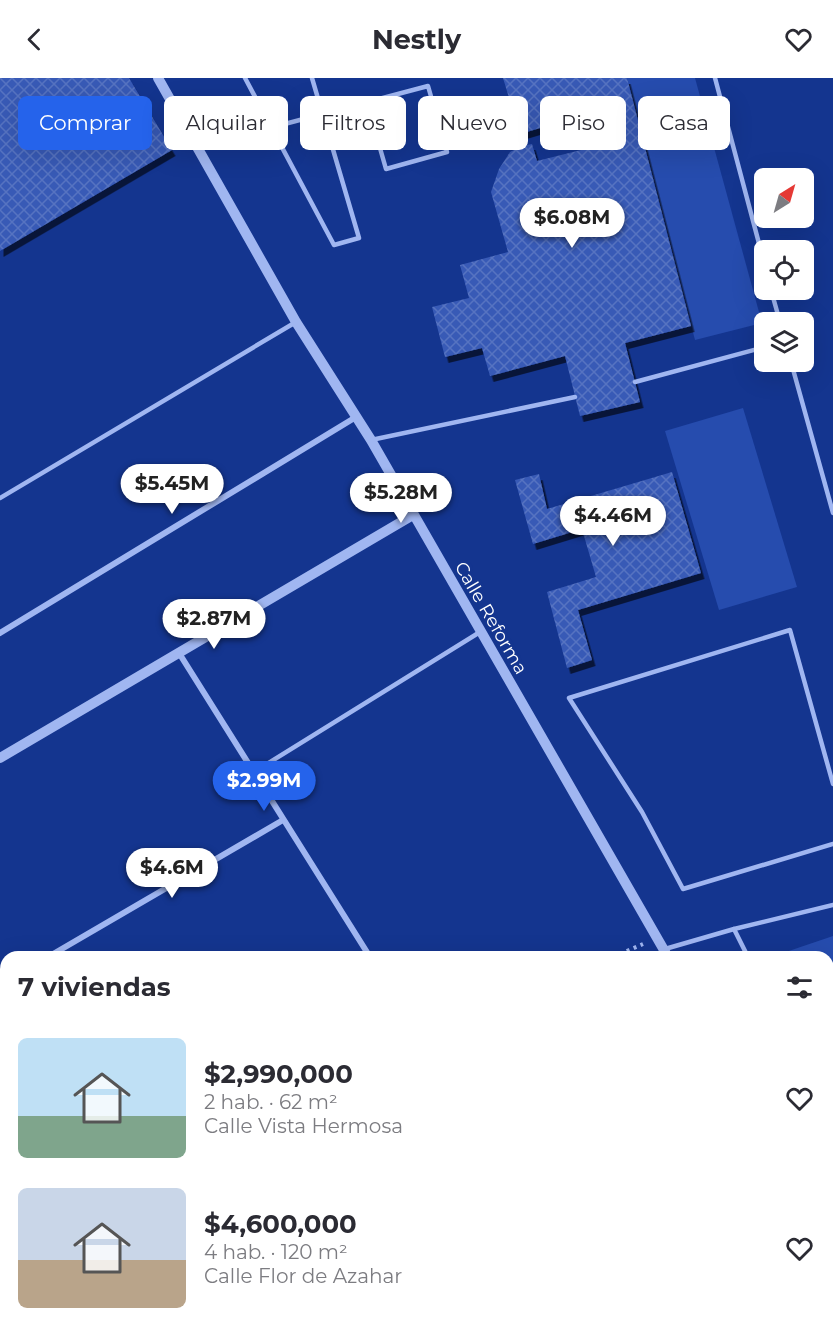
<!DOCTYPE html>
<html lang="es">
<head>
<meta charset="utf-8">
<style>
	body { margin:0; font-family:Montserrat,sans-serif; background:#f2f2f3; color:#2b2b33; height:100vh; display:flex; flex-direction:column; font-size:22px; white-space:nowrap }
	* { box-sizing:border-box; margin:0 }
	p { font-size:20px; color:#7c7c81 }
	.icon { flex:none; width:33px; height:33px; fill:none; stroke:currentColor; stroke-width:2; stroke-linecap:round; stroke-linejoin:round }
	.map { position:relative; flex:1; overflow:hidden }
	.side { position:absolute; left:0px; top:873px; width:834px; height:386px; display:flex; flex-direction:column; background:#fff; border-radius:18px 18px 0 0; box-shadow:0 6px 24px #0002 }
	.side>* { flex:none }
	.banner { position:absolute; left:18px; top:18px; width:798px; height:54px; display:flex; gap:12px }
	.needle { width:39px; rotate:37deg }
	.buttons { position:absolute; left:754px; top:90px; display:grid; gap:12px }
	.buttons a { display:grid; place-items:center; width:60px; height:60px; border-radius:9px; background:#fff; box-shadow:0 6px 24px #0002; font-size:30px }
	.price { position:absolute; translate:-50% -51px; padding:0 14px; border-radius:21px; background:#fff; color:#222; font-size:20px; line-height:39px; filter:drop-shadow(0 2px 3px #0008) }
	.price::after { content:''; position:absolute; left:50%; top:36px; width:18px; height:14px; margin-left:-9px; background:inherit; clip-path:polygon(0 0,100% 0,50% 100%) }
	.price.on { background:#2563eb; color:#fff }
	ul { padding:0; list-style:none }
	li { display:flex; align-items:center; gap:18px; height:150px; padding:0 18px }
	li span { display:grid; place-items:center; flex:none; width:168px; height:120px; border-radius:9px; color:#555 }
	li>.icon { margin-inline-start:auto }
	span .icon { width:72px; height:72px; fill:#fffc; stroke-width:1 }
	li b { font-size:26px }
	h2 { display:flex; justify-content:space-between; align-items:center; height:72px; padding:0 18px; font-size:26px }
	.pill { padding:0 21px; border-radius:9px; background:#fff; box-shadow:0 6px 24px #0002; font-size:21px; line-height:54px }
	.pill.on { background:#2563eb; color:#fff }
	header { display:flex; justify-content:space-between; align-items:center; height:78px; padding:0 18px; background:#fff; font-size:27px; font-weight:700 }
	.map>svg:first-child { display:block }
	.green { fill:#264cae }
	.building { fill:url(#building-cross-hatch); filter:url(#shadow) }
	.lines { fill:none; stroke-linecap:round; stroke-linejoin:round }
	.path { stroke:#a0b6f1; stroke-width:4; stroke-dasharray:3 4.5; stroke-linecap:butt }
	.service { stroke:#a0b6f1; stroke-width:4.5 }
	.minor { stroke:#a0b6f1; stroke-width:6 }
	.tertiary { stroke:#a0b6f1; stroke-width:10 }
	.labels { text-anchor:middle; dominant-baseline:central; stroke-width:6; stroke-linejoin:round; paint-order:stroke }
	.street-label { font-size:18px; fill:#fff; stroke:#14358f }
</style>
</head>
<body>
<header><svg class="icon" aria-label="back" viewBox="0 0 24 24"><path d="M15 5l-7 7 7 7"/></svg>Nestly<svg class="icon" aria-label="heart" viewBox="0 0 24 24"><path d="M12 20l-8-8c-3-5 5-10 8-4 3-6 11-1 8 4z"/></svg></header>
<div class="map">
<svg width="833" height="1258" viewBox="0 0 833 1258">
	<defs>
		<pattern id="building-cross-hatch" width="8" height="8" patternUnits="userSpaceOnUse" patternTransform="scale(1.5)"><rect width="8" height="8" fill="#385ab6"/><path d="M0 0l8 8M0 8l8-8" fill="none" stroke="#5673c1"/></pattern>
		<filter id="shadow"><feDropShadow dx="3.5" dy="6" stdDeviation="0" flood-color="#0009"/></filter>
	</defs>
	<rect width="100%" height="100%" fill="#14358f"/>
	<g class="green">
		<polygon points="627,0 695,0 762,245 695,262"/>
		<polygon points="743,330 797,509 719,532 665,353"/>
		<polygon points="833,858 833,934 828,935 828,879 774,878"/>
		<polygon points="6,1093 6,1146 0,1148 0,1095"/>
	</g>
	<g class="building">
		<polygon points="0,0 129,0 172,72 0,173"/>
		<polygon points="503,0 627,0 691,248 625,265 640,324 580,338 565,278 490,298 482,270 445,279 432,229 469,220 460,187 508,174 491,114 499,91 510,74 522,68 532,66 537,83 585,71 577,39 520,56"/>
		<polygon points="672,394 701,495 578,532 592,582 567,590 547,514 596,499 582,451 533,466 515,402 539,396 547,431"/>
		<polygon points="194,1252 225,1252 229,1258 184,1258"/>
		<polygon points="229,1252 248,1252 238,1258 232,1258"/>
		<polygon points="275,1252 282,1252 285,1258 265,1258"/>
		<polygon points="290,1252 328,1252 318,1258 293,1258"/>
	</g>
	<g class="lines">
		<polyline class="path" points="613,879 643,866"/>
		<g class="service">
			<polyline points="245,0 334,167 359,160 312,0"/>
			<polyline points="715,0 765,188"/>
			<polyline points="198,69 428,8 447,74 386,91 367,25"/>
			<polyline points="771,212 780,244"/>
			<polyline points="791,284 833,435"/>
			<polyline points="635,304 765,269"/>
			<polyline points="371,362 575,319"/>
			<polyline points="0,420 296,244"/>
			<polyline points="254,694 480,554"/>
			<polyline points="833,706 790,552 569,620 642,734 683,811 833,766"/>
			<polyline points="665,871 734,851"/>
			<polyline points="748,879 734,851 833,827"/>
			<polyline points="828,968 833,966"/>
			<polyline points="828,1039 833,1048"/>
			<polyline points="8,1258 18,1252"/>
			<polyline points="104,1258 114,1252"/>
			<polyline points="358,1258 368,1252"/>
		</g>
		<g class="minor">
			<polyline points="0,555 356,339"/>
			<polyline points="179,575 370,879"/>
			<polyline points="48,879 283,742"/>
			<polyline points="0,907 6,904"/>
			<polyline points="0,1089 6,1087"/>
			<polyline points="0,1157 6,1155"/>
			<polyline points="607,1252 610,1258"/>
			<polyline points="532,1258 541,1252"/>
		</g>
		<g class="tertiary">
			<polyline points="158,0 296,244 371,362 668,879"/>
			<polyline points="0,680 413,437"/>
			<polyline points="828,1163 833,1172"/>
		</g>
	</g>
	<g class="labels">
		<g class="street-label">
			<text transform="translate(491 540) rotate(60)">Calle Reforma</text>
		</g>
	</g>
</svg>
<div class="buttons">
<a><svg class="needle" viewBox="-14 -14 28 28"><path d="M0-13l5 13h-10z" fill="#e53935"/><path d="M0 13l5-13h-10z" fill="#7c7c81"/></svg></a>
<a><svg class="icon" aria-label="locate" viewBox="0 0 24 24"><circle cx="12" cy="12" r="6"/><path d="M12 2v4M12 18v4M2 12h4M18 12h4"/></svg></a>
<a><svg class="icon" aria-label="layers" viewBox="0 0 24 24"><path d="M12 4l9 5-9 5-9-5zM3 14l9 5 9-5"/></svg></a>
</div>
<b class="price" style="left:572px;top:171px">$6.08M</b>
<b class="price" style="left:172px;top:437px">$5.45M</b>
<b class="price" style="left:401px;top:446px">$5.28M</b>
<b class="price" style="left:613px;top:469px">$4.46M</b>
<b class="price" style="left:214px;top:572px">$2.87M</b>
<b class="price on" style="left:264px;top:734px">$2.99M</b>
<b class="price" style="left:172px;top:821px">$4.6M</b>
<div class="banner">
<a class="pill on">Comprar</a>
<a class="pill">Alquilar</a>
<a class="pill">Filtros</a>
<a class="pill">Nuevo</a>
<a class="pill">Piso</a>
<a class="pill">Casa</a>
</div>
<section class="side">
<h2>7 viviendas<svg class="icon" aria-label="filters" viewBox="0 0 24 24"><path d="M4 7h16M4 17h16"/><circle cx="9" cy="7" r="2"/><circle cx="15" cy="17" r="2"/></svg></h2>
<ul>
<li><span style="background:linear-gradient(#bfe0f5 65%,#7fa58c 0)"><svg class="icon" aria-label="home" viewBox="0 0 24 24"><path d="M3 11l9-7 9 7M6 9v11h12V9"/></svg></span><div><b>$2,990,000</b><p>2 hab. · 62 m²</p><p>Calle Vista Hermosa</p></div><svg class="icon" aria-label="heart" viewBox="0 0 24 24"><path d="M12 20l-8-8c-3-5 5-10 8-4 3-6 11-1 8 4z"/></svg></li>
<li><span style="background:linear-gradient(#c9d6e8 60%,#b9a48a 0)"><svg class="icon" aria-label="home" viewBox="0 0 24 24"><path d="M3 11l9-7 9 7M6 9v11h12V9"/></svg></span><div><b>$4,600,000</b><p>4 hab. · 120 m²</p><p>Calle Flor de Azahar</p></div><svg class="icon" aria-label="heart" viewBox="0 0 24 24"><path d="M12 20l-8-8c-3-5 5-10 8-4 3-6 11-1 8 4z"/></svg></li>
</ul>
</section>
</div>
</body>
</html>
